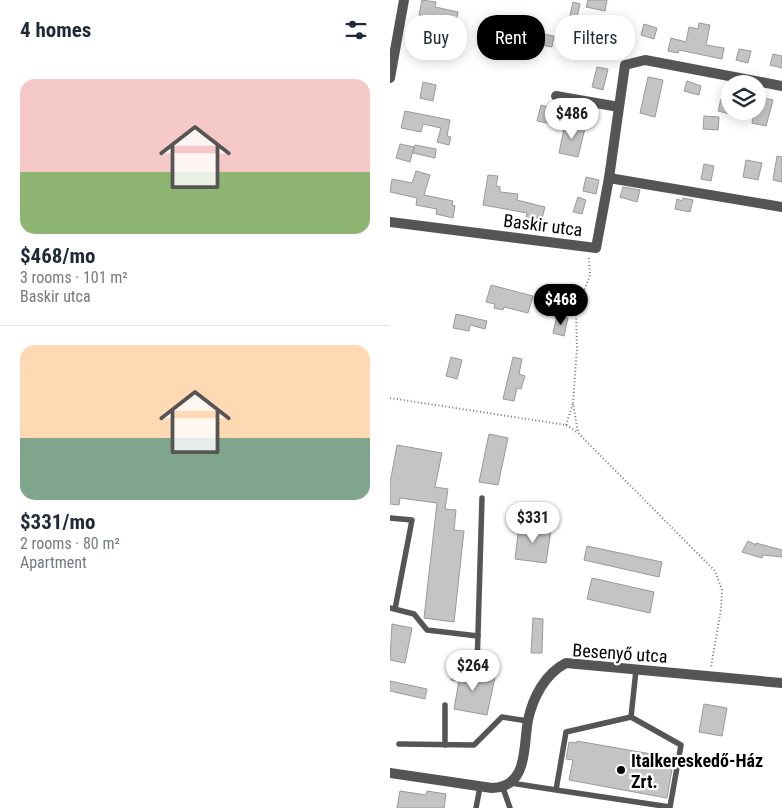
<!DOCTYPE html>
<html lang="en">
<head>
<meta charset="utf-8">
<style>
	body { margin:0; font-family:"Roboto Condensed",sans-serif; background:#f6f6f7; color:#1f2937; height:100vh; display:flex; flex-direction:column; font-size:19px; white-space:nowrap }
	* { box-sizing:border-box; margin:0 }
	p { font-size:16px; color:#747a83 }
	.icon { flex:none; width:28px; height:28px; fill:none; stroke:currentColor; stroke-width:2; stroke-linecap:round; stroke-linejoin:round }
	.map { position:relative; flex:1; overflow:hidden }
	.drawer { display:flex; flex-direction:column; background:#fff; width:390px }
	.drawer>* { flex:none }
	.banner { position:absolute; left:15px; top:15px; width:301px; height:45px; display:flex; gap:10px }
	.buttons { position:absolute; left:331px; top:75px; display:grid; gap:10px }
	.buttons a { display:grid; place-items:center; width:45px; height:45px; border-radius:50%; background:#fff; box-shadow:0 2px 12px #0003; font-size:25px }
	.price { position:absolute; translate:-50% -42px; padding:0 11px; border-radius:18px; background:#fff; color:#222; font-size:16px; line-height:32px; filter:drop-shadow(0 1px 2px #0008) }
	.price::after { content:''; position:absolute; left:50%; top:30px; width:15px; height:11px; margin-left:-8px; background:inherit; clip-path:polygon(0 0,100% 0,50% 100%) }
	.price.active { background:#000; color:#fff }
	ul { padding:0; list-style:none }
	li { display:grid; align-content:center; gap:10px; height:265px; padding:0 20px }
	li+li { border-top:1px solid #e0e1e3 }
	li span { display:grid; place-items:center; height:155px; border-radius:15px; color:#555 }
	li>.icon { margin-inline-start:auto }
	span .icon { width:90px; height:90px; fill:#fffc; stroke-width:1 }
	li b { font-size:21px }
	h2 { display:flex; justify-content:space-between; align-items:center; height:60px; padding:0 20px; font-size:21px }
	.tag { padding:0 18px; border-radius:20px; background:#fff; box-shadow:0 2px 12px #0003; font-size:18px; line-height:45px }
	.tag.active { background:#000; color:#fff }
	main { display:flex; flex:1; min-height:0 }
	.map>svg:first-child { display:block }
	.building { fill:#c4c4c4; stroke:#999 }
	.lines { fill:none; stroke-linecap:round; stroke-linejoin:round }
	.path { stroke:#777; stroke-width:2; stroke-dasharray:1 2.5; stroke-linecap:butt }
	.lane { stroke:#555; stroke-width:5.5 }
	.street { stroke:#555; stroke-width:10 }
	.poi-dot { fill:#000; stroke:#fff; stroke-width:2 }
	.labels { text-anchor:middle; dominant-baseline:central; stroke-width:4.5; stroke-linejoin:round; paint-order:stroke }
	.street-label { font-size:18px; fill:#000; stroke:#fff }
	.poi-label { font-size:18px; font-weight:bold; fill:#000; stroke:#fff; text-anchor:start }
</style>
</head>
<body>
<main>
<section class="drawer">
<h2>4 homes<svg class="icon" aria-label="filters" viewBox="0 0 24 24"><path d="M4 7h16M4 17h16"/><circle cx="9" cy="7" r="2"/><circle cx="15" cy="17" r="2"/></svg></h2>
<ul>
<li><span style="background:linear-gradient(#f6c9c9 60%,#8fb573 0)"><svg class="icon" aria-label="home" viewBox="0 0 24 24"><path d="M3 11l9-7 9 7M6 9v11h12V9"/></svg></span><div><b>$468/mo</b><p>3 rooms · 101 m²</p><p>Baskir utca</p></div></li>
<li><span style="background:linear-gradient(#ffd9b3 60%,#7fa58c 0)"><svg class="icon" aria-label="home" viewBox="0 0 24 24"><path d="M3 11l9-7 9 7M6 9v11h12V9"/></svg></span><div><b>$331/mo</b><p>2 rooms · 80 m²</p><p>Apartment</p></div></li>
</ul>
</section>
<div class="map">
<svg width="392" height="808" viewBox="0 0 392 808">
	<rect width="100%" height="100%" fill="#fff"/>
	<g class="building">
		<polygon points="32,0 46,2 45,7 68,12 64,31 53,29 55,21 29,15"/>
		<polygon points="198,0 217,0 215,11 196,7"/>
		<polygon points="183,2 190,4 186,22 179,20"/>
		<polygon points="309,23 320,25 316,45 334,48 332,59 289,50 288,53 278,51 281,38 296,42 299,27 308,29"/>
		<polygon points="254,24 267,28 264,39 251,35"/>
		<polygon points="153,34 164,36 162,47 151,45"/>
		<polygon points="32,41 59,48 57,56 30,50"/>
		<polygon points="349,49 361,51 358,63 346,60"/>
		<polygon points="383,54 392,56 392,68 380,65"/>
		<polygon points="207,67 218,69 213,90 202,87"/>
		<polygon points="258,77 273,80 265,117 250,113"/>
		<polygon points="297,81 311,86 309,95 294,91"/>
		<polygon points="33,82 46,85 43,101 30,98"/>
		<polygon points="368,97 383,100 376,126 362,123 364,111 368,111"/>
		<polygon points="331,99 340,101 340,114 328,111"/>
		<polygon points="151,105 166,109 162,124 147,121"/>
		<polygon points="15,111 60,120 57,136 61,137 59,145 47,142 51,128 33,124 31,132 11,128"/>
		<polygon points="314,116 329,117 328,130 313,129"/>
		<polygon points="175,124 195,128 188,157 169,153"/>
		<polygon points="10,144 24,147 20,162 6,158"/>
		<polygon points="25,145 46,149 45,158 23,153"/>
		<polygon points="387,156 392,157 392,182 383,180"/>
		<polygon points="356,160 372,163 368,180 353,177"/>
		<polygon points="314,164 324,166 321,181 311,179"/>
		<polygon points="26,171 40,175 34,195 63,201 62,205 65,206 63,218 46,214 47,209 26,205 27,198 0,192 2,179 22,183"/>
		<polygon points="98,175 108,176 106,186 110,187 110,192 128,194 127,200 155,207 150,226 135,223 137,213 93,205"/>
		<polygon points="196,177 209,180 206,194 193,191"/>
		<polygon points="233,187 250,190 247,202 230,197"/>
		<polygon points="188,197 196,200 192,214 183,212"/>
		<polygon points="293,198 303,200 300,212 285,209 287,199 292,201"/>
		<polygon points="101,285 143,296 138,313 114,307 113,310 104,308 105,304 96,302"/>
		<polygon points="66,314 97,321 95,329 80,325 79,331 63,328"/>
		<polygon points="167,316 178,318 174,336 163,333"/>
		<polygon points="61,357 72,360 67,379 56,376"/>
		<polygon points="123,357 132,359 129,374 135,376 131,389 127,388 124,401 113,399"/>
		<polygon points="99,434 118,438 108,485 89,482"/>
		<polygon points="7,445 52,453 45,487 58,489 55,509 66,510 64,530 74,531 64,622 34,618 47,503 10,498 9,505 0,504 0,483"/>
		<polygon points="129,526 161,530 156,563 125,559"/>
		<polygon points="358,541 366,545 366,543 392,550 392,557 373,555 372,558 352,552"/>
		<polygon points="197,546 272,562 269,577 194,560"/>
		<polygon points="202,578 264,592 260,613 197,599"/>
		<polygon points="143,618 153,619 152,653 141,653"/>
		<polygon points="2,624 22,628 15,663 0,660"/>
		<polygon points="63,670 105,677 97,715 64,709 69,681 61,680"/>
		<polygon points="0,681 37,689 35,699 0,691"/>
		<polygon points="314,704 337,708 332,736 309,732"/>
		<polygon points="187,741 284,758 277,798 179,780 183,760 176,759 179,742 187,743"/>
		<polygon points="10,791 36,795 37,791 56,794 54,808 7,808"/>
	</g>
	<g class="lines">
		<g class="path">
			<polyline points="199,258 200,275 186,313 187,347 183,403 188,433 325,571 332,590 331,609 321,667"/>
			<polyline points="0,398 176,425 188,433"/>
			<polyline points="176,425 183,403"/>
		</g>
		<g class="lane">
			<polyline points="0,518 22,520 5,609"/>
			<polyline points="0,608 24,614 37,630 88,636"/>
			<polyline points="87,667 92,498"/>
			<polyline points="55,705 55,745"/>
			<polyline points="241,717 246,670"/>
			<polyline points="9,744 84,745 112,717 138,721"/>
			<polyline points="121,783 166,790 176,732 241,717 291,745 280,807 166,790"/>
			<polyline points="113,788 120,808"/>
			<polyline points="86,808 90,787"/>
		</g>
		<g class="street">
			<polyline points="0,78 14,0"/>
			<polyline points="166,96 229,107"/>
			<polyline points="219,178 235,65 255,60 392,86"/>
			<polyline points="0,222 206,248 219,178 392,207"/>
			<path d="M0,773l102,15c37,-1 31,-42 36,-68 5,-23 17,-46 38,-57l216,20"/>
		</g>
	</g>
	<circle class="poi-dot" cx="231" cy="770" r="5"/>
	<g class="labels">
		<g class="street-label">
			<text transform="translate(153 225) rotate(7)">Baskir utca</text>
			<text transform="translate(230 653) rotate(4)">Besenyő utca</text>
		</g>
		<g class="poi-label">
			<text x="241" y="760">Italkereskedő-Ház<tspan x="241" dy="21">Zrt.</tspan></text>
		</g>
	</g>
</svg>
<div class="buttons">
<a><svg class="icon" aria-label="layers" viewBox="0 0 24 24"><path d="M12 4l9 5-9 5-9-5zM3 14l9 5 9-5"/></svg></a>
</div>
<b class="price" style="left:182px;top:140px">$486</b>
<b class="price active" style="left:171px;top:326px">$468</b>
<b class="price" style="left:143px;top:544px">$331</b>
<b class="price" style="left:83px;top:692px">$264</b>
<div class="banner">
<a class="tag">Buy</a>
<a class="tag active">Rent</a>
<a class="tag">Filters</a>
</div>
</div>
</main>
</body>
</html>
